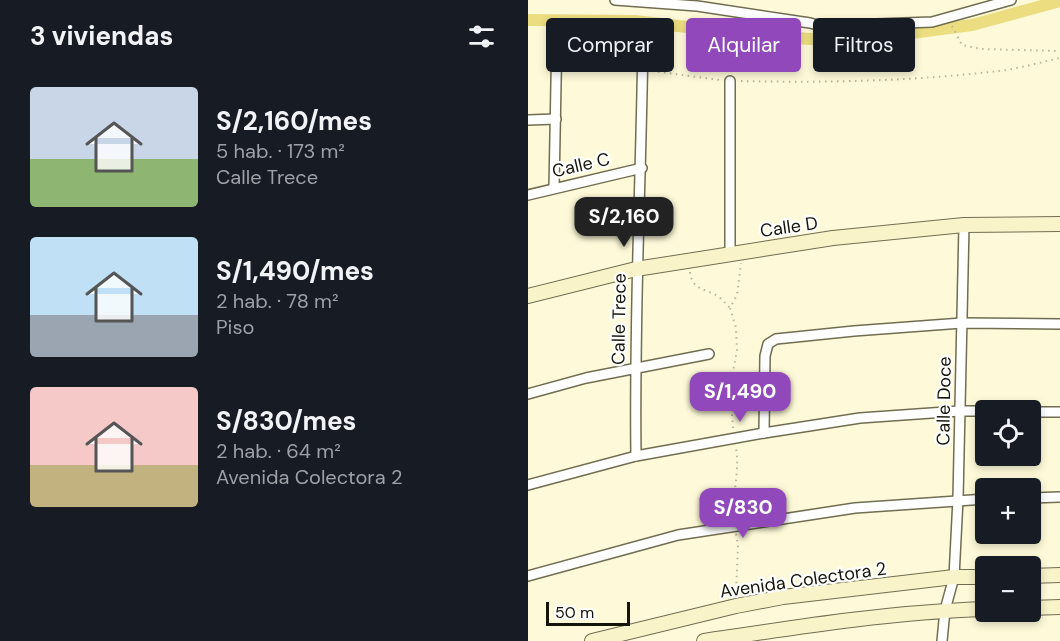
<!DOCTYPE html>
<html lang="es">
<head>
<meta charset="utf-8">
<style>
	body { margin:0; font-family:"DM Sans",sans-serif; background:#20242c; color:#f1f3f6; height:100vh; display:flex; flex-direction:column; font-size:22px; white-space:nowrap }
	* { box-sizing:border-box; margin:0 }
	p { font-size:20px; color:#9ea1a6 }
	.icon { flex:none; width:33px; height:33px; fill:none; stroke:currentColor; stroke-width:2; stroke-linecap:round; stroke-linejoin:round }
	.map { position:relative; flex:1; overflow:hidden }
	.side { display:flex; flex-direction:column; background:#171b24; width:528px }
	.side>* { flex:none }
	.hud { position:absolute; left:18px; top:18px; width:423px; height:54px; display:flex; gap:12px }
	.tools { position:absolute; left:447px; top:400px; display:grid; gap:12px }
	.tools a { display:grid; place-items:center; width:66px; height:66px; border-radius:6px; background:#171b24; box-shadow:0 3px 9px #0003; font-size:30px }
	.scale { position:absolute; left:18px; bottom:15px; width:84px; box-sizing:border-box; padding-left:6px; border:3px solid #151408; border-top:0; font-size:16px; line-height:21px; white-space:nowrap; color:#151408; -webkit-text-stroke:4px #fff; paint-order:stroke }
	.price { position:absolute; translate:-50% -51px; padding:0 14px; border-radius:12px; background:#9048ba; color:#fff; font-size:20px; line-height:39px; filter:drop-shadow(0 2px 3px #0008) }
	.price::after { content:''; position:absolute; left:50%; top:36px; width:18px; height:14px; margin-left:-9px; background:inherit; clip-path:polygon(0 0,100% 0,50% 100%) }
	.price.current { background:#222; color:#fff }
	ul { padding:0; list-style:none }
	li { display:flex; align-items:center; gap:18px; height:150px; padding:0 30px }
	li span { display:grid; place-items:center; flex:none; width:168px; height:120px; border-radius:6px; color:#555 }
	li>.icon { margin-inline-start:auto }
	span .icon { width:72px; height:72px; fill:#fffc; stroke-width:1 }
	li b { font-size:26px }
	h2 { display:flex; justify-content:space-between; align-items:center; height:72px; padding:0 30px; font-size:26px }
	.tag { padding:0 21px; border-radius:6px; background:#171b24; box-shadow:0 3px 9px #0003; font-size:21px; line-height:54px }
	.tag.current { background:#9048ba; color:#fff }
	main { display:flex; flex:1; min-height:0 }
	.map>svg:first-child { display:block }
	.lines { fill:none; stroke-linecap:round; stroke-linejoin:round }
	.canal { stroke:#ebdd80; stroke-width:12 }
	.street-casing { stroke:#716d51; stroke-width:12 }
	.secondary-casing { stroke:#716d51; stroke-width:16 }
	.path { stroke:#b8b49a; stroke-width:2; stroke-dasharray:1.5 4.5; stroke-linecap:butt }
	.street { stroke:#fff; stroke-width:9 }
	.secondary { stroke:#f9f3c9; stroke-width:14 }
	.labels { text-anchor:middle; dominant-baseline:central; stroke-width:4.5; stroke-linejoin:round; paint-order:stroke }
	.street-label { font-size:18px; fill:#151408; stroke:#fff }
</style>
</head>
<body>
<main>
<section class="side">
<h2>3 viviendas<svg class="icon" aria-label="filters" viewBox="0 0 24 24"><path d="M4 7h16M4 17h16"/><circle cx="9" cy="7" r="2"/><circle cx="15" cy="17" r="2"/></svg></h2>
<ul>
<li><span style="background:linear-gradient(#c9d6e8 60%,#8fb573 0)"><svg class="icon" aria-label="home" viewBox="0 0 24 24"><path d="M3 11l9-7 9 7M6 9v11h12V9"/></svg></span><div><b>S/2,160/mes</b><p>5 hab. · 173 m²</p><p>Calle Trece</p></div></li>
<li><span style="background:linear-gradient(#bfe0f5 65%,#9aa5b1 0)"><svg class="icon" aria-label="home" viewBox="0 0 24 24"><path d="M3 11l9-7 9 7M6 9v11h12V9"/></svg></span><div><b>S/1,490/mes</b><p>2 hab. · 78 m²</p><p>Piso</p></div></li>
<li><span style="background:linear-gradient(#f6c9c9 65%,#c2b280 0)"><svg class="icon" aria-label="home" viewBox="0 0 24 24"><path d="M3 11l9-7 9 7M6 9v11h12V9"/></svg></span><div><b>S/830/mes</b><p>2 hab. · 64 m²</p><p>Avenida Colectora 2</p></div></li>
</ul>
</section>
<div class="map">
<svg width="532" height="641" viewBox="0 0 532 641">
	<rect width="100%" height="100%" fill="#fefad9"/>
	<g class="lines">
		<polyline class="canal" points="0,20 107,21 246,37 323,41 444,25 532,1"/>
		<g class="street-casing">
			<g id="street">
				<polyline points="87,0 169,6 282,23 293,26 404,22 483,0"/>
				<polyline points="0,120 28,119"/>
				<polyline points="26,188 29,30"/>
				<polyline points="0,195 114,168"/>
				<polyline points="202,254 202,81"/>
				<polyline points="0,394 58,378 181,354"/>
				<polyline points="502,412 532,412"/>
				<polyline points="236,433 237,356 240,344 248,339 326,331 434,323 532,324"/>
				<path d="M108,456c-2,-139 5,-277 7,-416"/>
				<polyline points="0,485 108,456 236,433 332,418 432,411 458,411"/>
				<polyline points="502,498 532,497"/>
				<polyline points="0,576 150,535 327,508 458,499"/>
				<polyline points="414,641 417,610 426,577 430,499 436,225"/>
			</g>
		</g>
		<g class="secondary-casing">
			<g id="secondary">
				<polyline points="0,296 108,269 305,238 436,225 532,224"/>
				<polyline points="502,576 532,575"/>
				<polyline points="502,608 532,607"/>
				<polyline points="64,641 208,606 255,597 426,577 458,577"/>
				<path d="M176,641c93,-14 187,-29 282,-32"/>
			</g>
		</g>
		<g class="path">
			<polyline points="424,26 434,45 453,49 532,51"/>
			<polyline points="124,71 192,80"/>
			<path d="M213,81c87,2 179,0 265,-11 18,-3 36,-8 54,-12"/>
			<path d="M162,272c2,19 16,16 29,25 4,3 7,7 11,11"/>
			<polyline points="205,428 202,388 209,350 208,328 202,308 209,295 213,263"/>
			<path d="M206,517c-2,-23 6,-46 2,-69"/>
			<polyline points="208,534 210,545 208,594"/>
		</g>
		<use href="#street" class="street"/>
		<use href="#secondary" class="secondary"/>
	</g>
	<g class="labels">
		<g class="street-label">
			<text transform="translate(53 165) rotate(-13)">Calle C</text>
			<text transform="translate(261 227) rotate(-8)">Calle D</text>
			<text transform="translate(91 319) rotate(-89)">Calle Trece</text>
			<text transform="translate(416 401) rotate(-89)">Calle Doce</text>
			<text transform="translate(275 580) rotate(-8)">Avenida Colectora 2</text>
		</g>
	</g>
</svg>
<div class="tools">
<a><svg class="icon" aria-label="locate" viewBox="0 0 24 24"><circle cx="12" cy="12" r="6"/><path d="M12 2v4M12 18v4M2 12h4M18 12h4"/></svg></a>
<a>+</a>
<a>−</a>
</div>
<div class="scale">50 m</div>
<b class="price current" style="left:96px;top:248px">S/2,160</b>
<b class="price" style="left:212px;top:423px">S/1,490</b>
<b class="price" style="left:215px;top:539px">S/830</b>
<div class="hud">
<a class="tag">Comprar</a>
<a class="tag current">Alquilar</a>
<a class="tag">Filtros</a>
</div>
</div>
</main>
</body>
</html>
